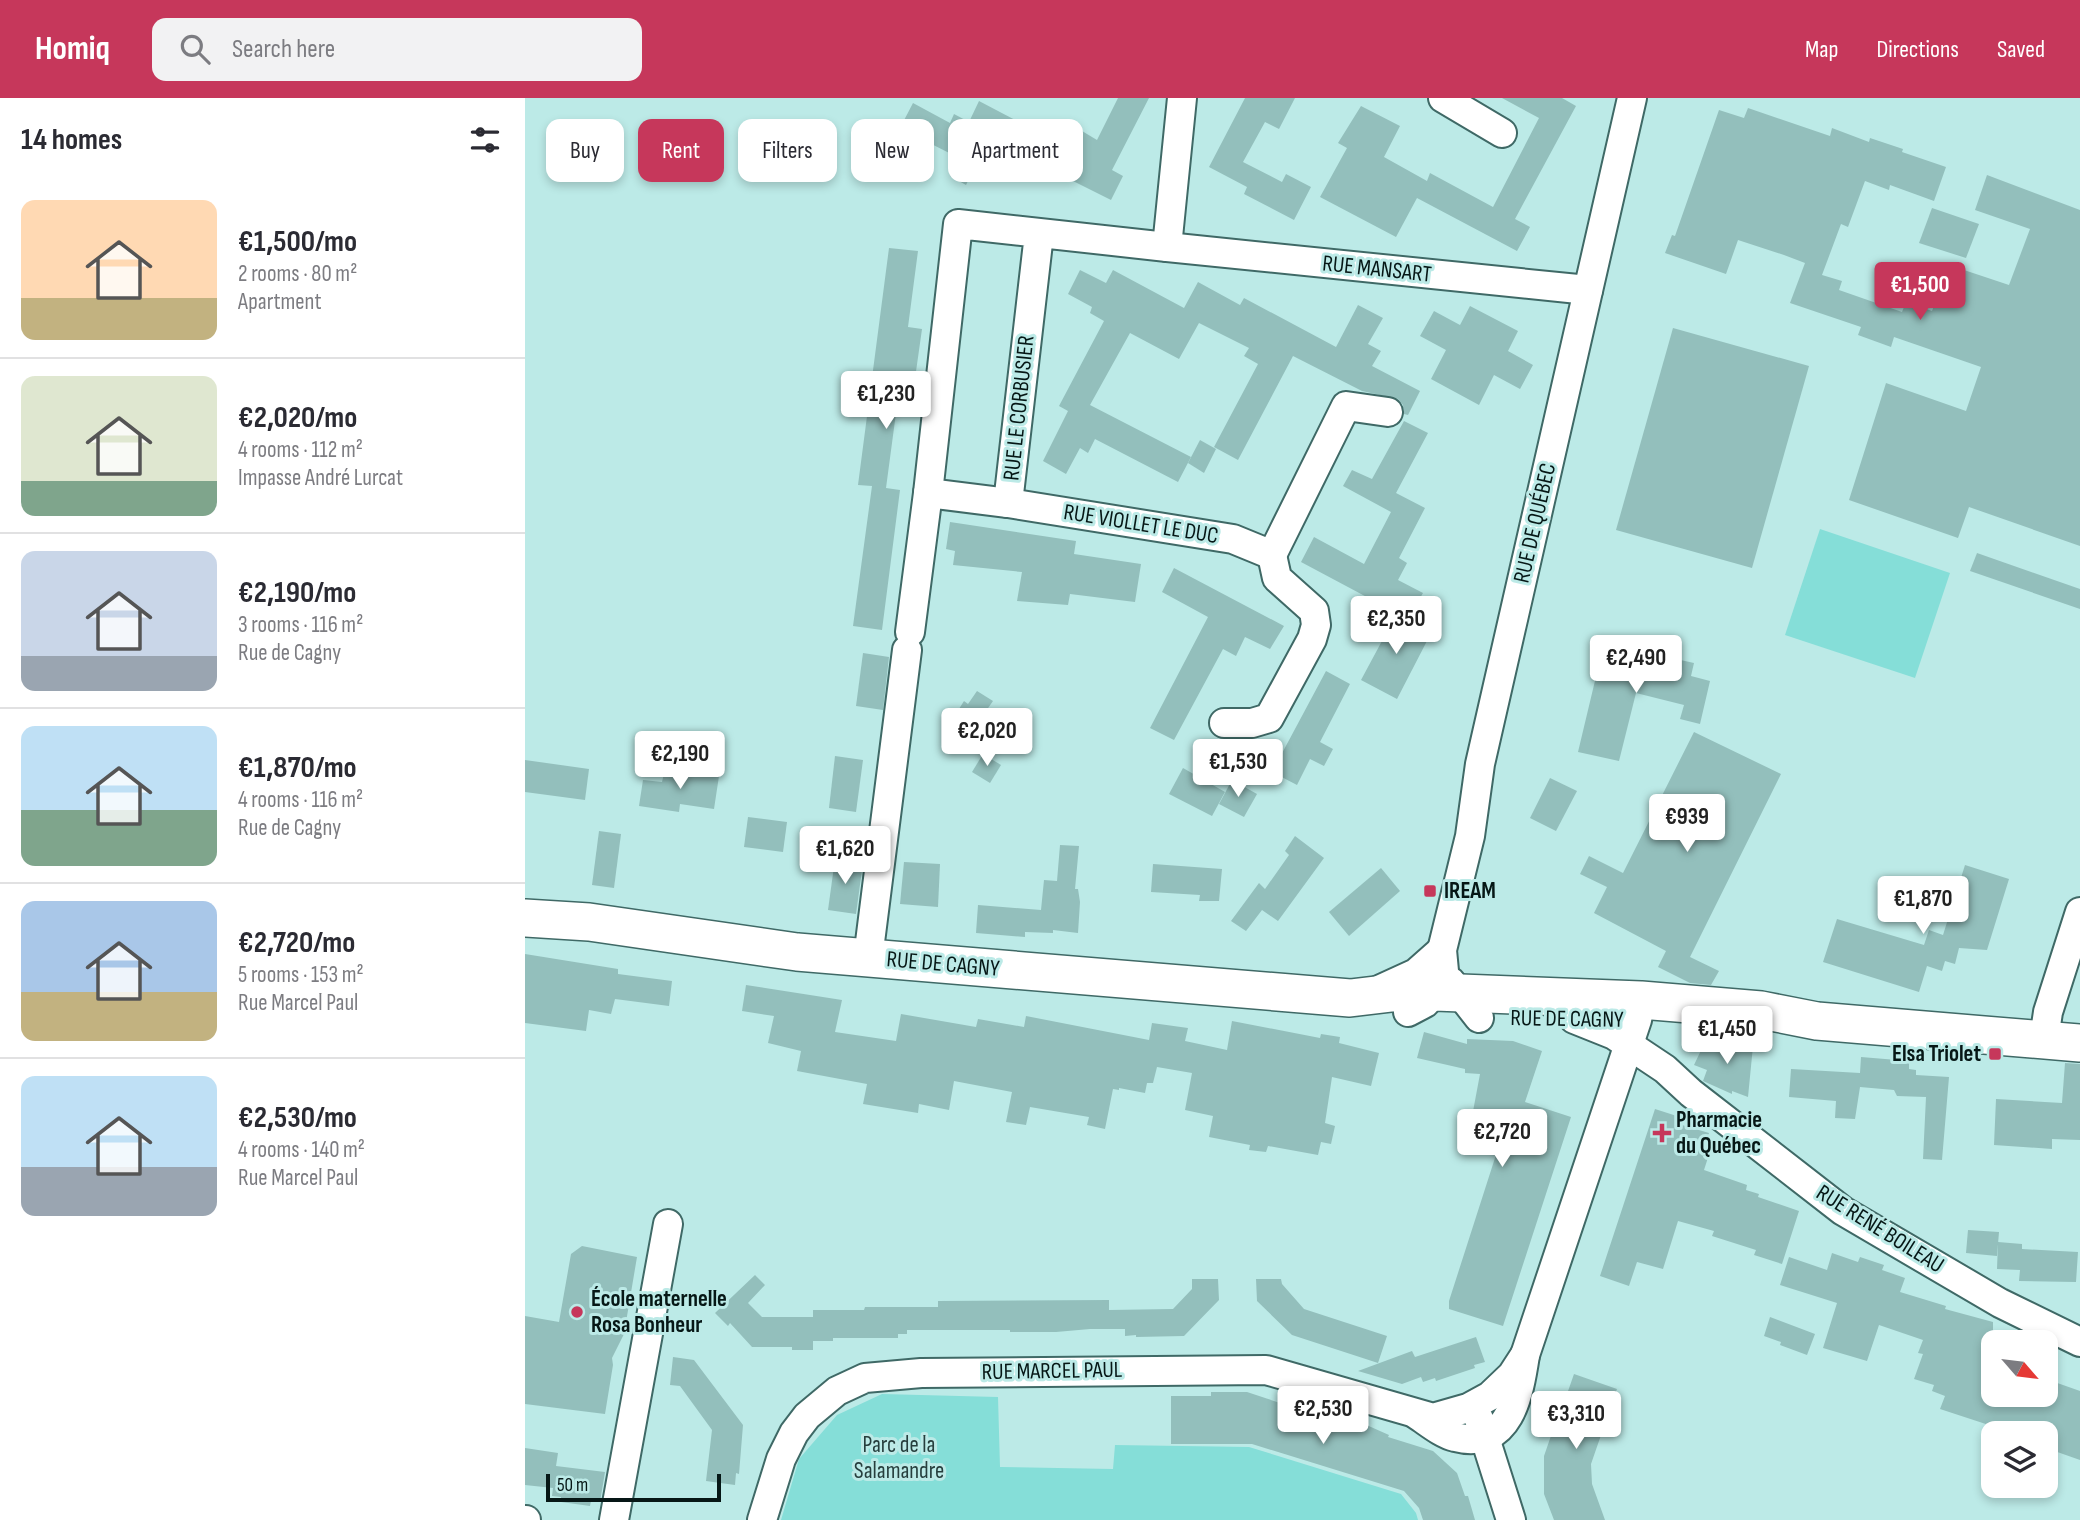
<!DOCTYPE html>
<html lang="en">
<head>
<meta charset="utf-8">
<style>
	body { margin:0; font-family:"Sofia Sans Condensed",sans-serif; background:#f2f2f3; color:#2b2b33; height:100vh; display:flex; flex-direction:column; font-size:26px; white-space:nowrap }
	* { box-sizing:border-box; margin:0 }
	p { font-size:23px; color:#7c7c81 }
	.icon { flex:none; width:38px; height:38px; fill:none; stroke:currentColor; stroke-width:2; stroke-linecap:round; stroke-linejoin:round }
	.map { position:relative; flex:1; overflow:hidden }
	.drawer { display:flex; flex-direction:column; background:#fff; width:525px }
	.drawer>* { flex:none }
	.hud { position:absolute; left:21px; top:21px; width:665px; height:63px; display:flex; gap:14px }
	.needle { width:46px; rotate:118deg }
	.tools { position:absolute; left:1456px; top:1232px; display:grid; gap:14px }
	.tools a { display:grid; place-items:center; width:77px; height:77px; border-radius:14px; background:#fff; box-shadow:0 4px 10px #0003; font-size:35px }
	.scale { position:absolute; left:21px; bottom:18px; width:175px; box-sizing:border-box; padding-left:7px; border:4px solid #061716; border-top:0; font-size:19px; line-height:24px; white-space:nowrap; color:#061716; -webkit-text-stroke:5px #bceae7; paint-order:stroke }
	.price { position:absolute; translate:-50% -60px; padding:0 16px; border-radius:7px; background:#fff; color:#222; font-size:23px; line-height:46px; filter:drop-shadow(0 2px 4px #0008) }
	.price::after { content:''; position:absolute; left:50%; top:42px; width:21px; height:16px; margin-left:-10px; background:inherit; clip-path:polygon(0 0,100% 0,50% 100%) }
	.price.on { background:#c6375b; color:#fff }
	ul { padding:0; list-style:none }
	li { display:flex; align-items:center; gap:21px; height:175px; padding:0 21px }
	li+li { border-top:2px solid #e1e1e2 }
	li span { display:grid; place-items:center; flex:none; width:196px; height:140px; border-radius:14px; color:#555 }
	li>.icon { margin-inline-start:auto }
	span .icon { width:84px; height:84px; fill:#fffc; stroke-width:1 }
	li b { font-size:30px }
	h2 { display:flex; justify-content:space-between; align-items:center; height:84px; padding:0 21px; font-size:30px }
	.chip { padding:0 24px; border-radius:14px; background:#fff; box-shadow:0 4px 10px #0003; font-size:24px; line-height:63px }
	.chip.on { background:#c6375b; color:#fff }
	header { display:flex; align-items:center; gap:42px; box-sizing:border-box; height:98px; padding:0 35px; background:#c6375b; color:#fff }
	header strong { font-size:33px }
	nav { display:flex; gap:38px; margin-inline-start:auto; font-size:24px }
	.search { width:490px; height:63px; background:#f2f2f3; display:flex; align-items:center; gap:18px; box-sizing:border-box; padding:0 24px; border-radius:14px; color:#7c7c81; font-size:26px }
	main { display:flex; flex:1; min-height:0 }
	.map>svg:first-child { display:block }
	.green { fill:#85ded8 }
	.building { fill:#93bfbc }
	.lines { fill:none; stroke-linecap:round; stroke-linejoin:round }
	.minor-casing { stroke:#3f6966; stroke-width:32 }
	.major-casing { stroke:#3f6966; stroke-width:40 }
	.minor { stroke:#fff; stroke-width:28 }
	.major { stroke:#fff; stroke-width:37 }
	.poi-dot { fill:#c6375b; stroke:#bceae7; stroke-width:2.5 }
	.labels { text-anchor:middle; dominant-baseline:central; stroke-width:6; stroke-linejoin:round; paint-order:stroke }
	.street-label { font-size:23px; fill:#061716; stroke:#bceae7 }
	.poi-label { font-size:23px; font-weight:bold; fill:#061716; stroke:#bceae7; text-anchor:start }
	.park-label { font-size:23px; fill:#263e3d; stroke:#bceae7 }
</style>
</head>
<body>
<header>
<strong>Homiq</strong>
<div class="search"><svg class="icon" aria-label="search" viewBox="0 0 24 24"><circle cx="10" cy="10" r="6"/><path d="M15 15l6 6"/></svg>Search here</div>
<nav><a>Map</a><a>Directions</a><a>Saved</a></nav>
</header>
<main>
<section class="drawer">
<h2>14 homes<svg class="icon" aria-label="filters" viewBox="0 0 24 24"><path d="M4 7h16M4 17h16"/><circle cx="9" cy="7" r="2"/><circle cx="15" cy="17" r="2"/></svg></h2>
<ul>
<li><span style="background:linear-gradient(#ffd9b3 70%,#c2b280 0)"><svg class="icon" aria-label="home" viewBox="0 0 24 24"><path d="M3 11l9-7 9 7M6 9v11h12V9"/></svg></span><div><b>€1,500/mo</b><p>2 rooms · 80 m²</p><p>Apartment</p></div></li>
<li><span style="background:linear-gradient(#dfe7d0 75%,#7fa58c 0)"><svg class="icon" aria-label="home" viewBox="0 0 24 24"><path d="M3 11l9-7 9 7M6 9v11h12V9"/></svg></span><div><b>€2,020/mo</b><p>4 rooms · 112 m²</p><p>Impasse André Lurcat</p></div></li>
<li><span style="background:linear-gradient(#c9d6e8 75%,#9aa5b1 0)"><svg class="icon" aria-label="home" viewBox="0 0 24 24"><path d="M3 11l9-7 9 7M6 9v11h12V9"/></svg></span><div><b>€2,190/mo</b><p>3 rooms · 116 m²</p><p>Rue de Cagny</p></div></li>
<li><span style="background:linear-gradient(#bfe0f5 60%,#7fa58c 0)"><svg class="icon" aria-label="home" viewBox="0 0 24 24"><path d="M3 11l9-7 9 7M6 9v11h12V9"/></svg></span><div><b>€1,870/mo</b><p>4 rooms · 116 m²</p><p>Rue de Cagny</p></div></li>
<li><span style="background:linear-gradient(#a9c7e8 65%,#c2b280 0)"><svg class="icon" aria-label="home" viewBox="0 0 24 24"><path d="M3 11l9-7 9 7M6 9v11h12V9"/></svg></span><div><b>€2,720/mo</b><p>5 rooms · 153 m²</p><p>Rue Marcel Paul</p></div></li>
<li><span style="background:linear-gradient(#bfe0f5 65%,#9aa5b1 0)"><svg class="icon" aria-label="home" viewBox="0 0 24 24"><path d="M3 11l9-7 9 7M6 9v11h12V9"/></svg></span><div><b>€2,530/mo</b><p>4 rooms · 140 m²</p><p>Rue Marcel Paul</p></div></li>
</ul>
</section>
<div class="map">
<svg width="1555" height="1422" viewBox="0 0 1555 1422">
	<rect width="100%" height="100%" fill="#bceae7"/>
	<g class="green">
		<polygon points="1295,431 1425,475 1390,580 1260,537"/>
		<polygon points="357,1296 473,1299 475,1369 588,1371 590,1347 724,1349 876,1396 891,1415 893,1422 256,1422 274,1361 312,1317"/>
	</g>
	<g class="building">
		<polygon points="593,0 624,0 587,72 598,78 586,102 464,41 441,87 425,78 434,60 375,30 388,5 425,25 429,16 444,24 454,3 547,52 557,33 572,42"/>
		<polygon points="720,0 770,0 754,31 740,24 718,64 757,84 761,76 786,89 769,122 719,96 722,89 684,69"/>
		<polygon points="977,0 1037,0 1051,8 990,121 1005,129 992,153 892,100 871,139 795,99 822,50 813,45 836,8 875,28 859,59 902,83 905,75 968,109 1014,20"/>
		<polygon points="1223,10 1305,38 1307,30 1344,44 1345,40 1378,51 1377,54 1421,69 1409,103 1365,87 1364,92 1340,83 1323,129 1316,126 1297,177 1317,183 1314,192 1377,214 1381,204 1407,213 1424,167 1484,187 1505,131 1450,112 1462,77 1555,112 1555,448 1444,409 1433,440 1324,402 1361,285 1441,313 1456,269 1369,239 1366,249 1333,237 1336,229 1265,205 1280,165 1259,157 1213,142 1201,176 1140,155 1147,137 1150,138 1194,12 1219,20"/>
		<polygon points="1407,110 1454,126 1441,160 1394,145"/>
		<polygon points="364,150 393,153 383,229 397,231 385,316 371,315 361,390 375,392 357,532 328,528 347,388 333,387"/>
		<polygon points="555,172 581,185 588,172 659,210 673,184 715,207 719,200 811,249 833,207 858,220 843,246 856,253 847,268 895,293 883,317 879,316 878,307 873,301 837,293 768,258 713,362 689,349 733,266 719,258 724,250 674,225 654,261 605,235 565,307 666,359 653,384 570,341 563,355 555,350 541,376 518,363 543,313 534,308 579,223 565,215 567,209 543,196"/>
		<polygon points="945,208 993,233 983,253 1008,267 995,291 969,277 954,307 906,281 921,252 895,238 909,213 935,227"/>
		<polygon points="1148,230 1284,268 1227,470 1091,432"/>
		<polygon points="879,323 903,335 871,395 900,410 874,460 882,465 873,482 898,495 883,521 776,464 789,439 839,466 866,414 818,388 827,372 847,381"/>
		<polygon points="675,342 691,351 679,375 663,365"/>
		<polygon points="425,424 551,443 549,456 616,466 610,504 545,496 543,507 492,503 497,474 428,467 430,453 421,451"/>
		<polygon points="1452,455 1555,491 1555,511 1445,473"/>
		<polygon points="649,470 759,528 745,551 720,539 711,558 698,551 649,642 625,630 683,519 637,494"/>
		<polygon points="872,515 903,531 899,539 903,541 872,601 836,582"/>
		<polygon points="1079,545 1169,565 1166,578 1185,583 1175,626 1155,621 1159,607 1111,595 1094,663 1053,654"/>
		<polygon points="338,555 364,559 358,612 331,608"/>
		<polygon points="801,573 825,586 795,644 808,651 799,668 785,661 772,687 747,674"/>
		<polygon points="452,593 468,603 461,613 476,622 457,652 422,630 439,603 443,606"/>
		<polygon points="1169,634 1256,676 1165,859 1194,873 1186,887 1165,885 1133,869 1141,853 1069,815 1082,789 1055,776 1064,758 1098,775"/>
		<polygon points="458,656 476,667 465,685 447,674"/>
		<polygon points="310,658 338,662 331,714 304,710"/>
		<polygon points="0,662 64,671 60,702 0,694"/>
		<polygon points="658,670 700,694 687,718 644,696"/>
		<polygon points="140,671 194,678 189,711 155,706 154,714 114,708 118,682 137,684"/>
		<polygon points="1025,680 1052,693 1031,733 1005,720"/>
		<polygon points="707,682 732,696 719,719 694,706"/>
		<polygon points="223,719 262,724 258,754 219,749"/>
		<polygon points="74,733 96,736 89,790 67,787"/>
		<polygon points="770,738 799,760 753,823 737,812 721,833 706,823 734,785 740,791 764,757 760,753"/>
		<polygon points="535,747 554,748 550,791 553,791 555,804 553,835 528,832 528,835 500,834 500,839 451,835 453,807 516,812 519,782 532,783"/>
		<polygon points="310,761 338,765 331,816 303,812"/>
		<polygon points="379,764 415,766 413,809 375,806"/>
		<polygon points="628,766 697,771 694,803 674,803 675,797 626,794"/>
		<polygon points="1440,767 1484,781 1462,852 1434,850 1430,866 1420,863 1417,873 1402,868 1394,894 1298,864 1312,821 1399,847 1404,832 1418,837"/>
		<polygon points="856,770 875,793 824,838 804,814"/>
		<polygon points="0,856 93,871 93,876 147,883 144,908 90,901 86,916 64,912 61,933 0,925"/>
		<polygon points="221,887 317,902 310,934 371,943 376,916 451,929 453,921 499,929 501,918 624,942 627,925 663,930 660,943 702,952 707,923 795,940 796,936 815,939 814,945 854,955 846,988 807,979 800,1025 810,1028 806,1046 796,1044 793,1057 743,1048 741,1054 724,1052 725,1047 684,1039 688,1018 660,1012 667,975 632,969 628,985 622,985 620,995 594,990 594,992 588,991 580,1031 562,1027 564,1019 505,1009 501,1027 481,1024 487,994 429,983 424,1012 394,1006 393,1015 338,1006 342,986 272,973 276,953 243,945 249,918 217,913"/>
		<polygon points="899,934 942,946 942,941 988,943 1017,953 1000,1004 1046,1019 978,1228 924,1211 924,1203 978,1035 946,1024 955,976 940,975 940,971 892,960"/>
		<polygon points="1180,944 1228,948 1223,999 1207,993 1207,996 1178,983 1182,972 1169,967"/>
		<polygon points="1336,959 1384,963 1384,971 1391,972 1391,977 1424,979 1417,1062 1398,1061 1401,999 1372,998 1369,992 1335,989 1330,1021 1310,1020 1311,1003 1264,999 1266,971 1335,975"/>
		<polygon points="1540,965 1555,966 1555,1042 1527,1041 1527,1051 1469,1047 1471,1001 1537,1005"/>
		<polygon points="1130,1011 1158,1020 1157,1027 1184,1035 1182,1041 1188,1044 1179,1072 1222,1087 1221,1092 1234,1096 1233,1099 1274,1113 1257,1166 1229,1157 1231,1152 1187,1138 1189,1133 1153,1123 1138,1171 1112,1164 1104,1188 1075,1178"/>
		<polygon points="1443,1132 1474,1134 1472,1158 1441,1155"/>
		<polygon points="1473,1144 1497,1146 1497,1151 1553,1154 1551,1184 1494,1183 1495,1172 1472,1171"/>
		<polygon points="57,1148 112,1159 99,1236 87,1260 88,1267 80,1316 0,1306 0,1218 34,1224 46,1156"/>
		<polygon points="1307,1155 1333,1164 1335,1159 1359,1167 1357,1172 1380,1180 1375,1194 1421,1208 1420,1211 1468,1224 1468,1297 1521,1297 1521,1281 1555,1293 1555,1362 1521,1350 1521,1335 1478,1325 1476,1331 1415,1311 1420,1298 1407,1293 1409,1287 1389,1281 1398,1256 1393,1255 1398,1242 1354,1227 1342,1263 1298,1250 1312,1205 1255,1187 1264,1159 1302,1172"/>
		<polygon points="230,1177 240,1187 223,1205 237,1219 288,1219 288,1212 339,1212 340,1209 413,1209 413,1203 584,1202 584,1212 648,1211 667,1191 667,1181 693,1181 694,1202 659,1238 611,1239 611,1237 600,1238 600,1231 565,1231 531,1234 485,1234 485,1232 382,1232 382,1236 373,1236 373,1240 308,1240 308,1243 288,1243 288,1252 267,1252 267,1249 227,1249 205,1225 203,1228 190,1215"/>
		<polygon points="731,1181 756,1181 757,1186 779,1211 862,1238 853,1265 767,1237 732,1203"/>
		<polygon points="1245,1219 1290,1236 1282,1257 1255,1247 1256,1244 1239,1238"/>
		<polygon points="951,1239 960,1264 949,1267 950,1270 911,1283 910,1280 898,1284 896,1279 877,1286 833,1273 887,1253 890,1259"/>
		<polygon points="148,1259 169,1262 218,1327 214,1376 211,1375 210,1387 181,1383 187,1332 155,1288 145,1287"/>
		<polygon points="1049,1276 1092,1291 1066,1366 1067,1386 1080,1422 1029,1422 1019,1396 1019,1358 1028,1332 1024,1331 1030,1314 1034,1315 1040,1295 1042,1296"/>
		<polygon points="686,1294 722,1294 755,1305 756,1302 776,1308 777,1306 797,1312 796,1316 836,1327 837,1325 864,1337 863,1339 908,1353 932,1375 940,1398 943,1398 950,1422 898,1422 894,1410 879,1393 727,1346 646,1346 646,1298 686,1298"/>
		<polygon points="0,1350 33,1355 31,1368 80,1374 75,1404 66,1403 65,1408 36,1404 36,1399 27,1398 28,1390 0,1387"/>
	</g>
	<g class="lines">
		<g class="minor-casing">
			<g id="minor">
				<polyline points="918,0 977,35"/>
				<polyline points="514,136 483,405 403,395 433,126 642,149 657,0"/>
				<polyline points="642,149 1063,192"/>
				<polyline points="483,405 708,441 747,457 821,308 863,314"/>
				<polyline points="385,534 403,395"/>
				<polyline points="699,625 727,625 744,620 787,541 791,527 789,513 752,480 747,457"/>
				<polyline points="343,860 382,552"/>
				<polyline points="926,884 954,920"/>
				<polyline points="856,891 891,875 917,852"/>
				<polyline points="883,914 900,905 910,894 919,873 917,852 945,738 955,666 1107,0"/>
				<polyline points="1049,921 1089,937 1140,971 1166,995 1318,1113 1475,1205 1555,1244"/>
				<polyline points="1519,941 1523,914 1555,814"/>
				<path d="M892,1317c11,7 25,19 38,22 55,14 64,-43 70,-82l112,-335 4,-20"/>
				<polyline points="954,1321 986,1422"/>
				<polyline points="0,1422 1,1422"/>
				<polyline points="89,1422 143,1126"/>
				<polyline points="237,1422 256,1361 269,1335 282,1318 312,1293 340,1280 396,1275 741,1272 908,1320 943,1310 965,1298 987,1277 1000,1257"/>
			</g>
		</g>
		<g class="major-casing">
			<polyline id="major" points="0,820 64,824 272,854 825,900 867,895 910,894 1116,902 1236,912 1292,923 1555,945"/>
		</g>
		<use href="#minor" class="minor"/>
		<use href="#major" class="major"/>
	</g>
	<g class="poi-dot">
		<rect x="898" y="786" width="14" height="14" rx="3.5"/>
		<rect x="1463" y="949" width="14" height="14" rx="3.5"/>
		<path d="M1133.5 1024.5h7v7h7v7h-7v7h-7v-7h-7v-7h7z"/>
		<circle cx="52" cy="1214" r="7"/>
	</g>
	<g class="labels">
		<g class="street-label">
			<text transform="translate(852 171) rotate(6)">RUE MANSART</text>
			<text transform="translate(494 310) rotate(-84)">RUE LE CORBUSIER</text>
			<text transform="translate(1010 425) rotate(-77)">RUE DE QUÉBEC</text>
			<text transform="translate(616 426) rotate(9)">RUE VIOLLET LE DUC</text>
			<text transform="translate(418 866) rotate(5)">RUE DE CAGNY</text>
			<text transform="translate(1042 921) rotate(1)">RUE DE CAGNY</text>
			<text transform="translate(1355 1131) rotate(32)">RUE RENÉ BOILEAU</text>
			<text transform="translate(527 1273) rotate(-1)">RUE MARCEL PAUL</text>
		</g>
		<g class="poi-label">
			<text x="919" y="793">IREAM</text>
			<text x="1456" y="956" text-anchor="end">Elsa Triolet</text>
			<text x="1151" y="1022">Pharmacie<tspan x="1151" dy="26">du Québec</tspan></text>
			<text x="66" y="1201">École maternelle<tspan x="66" dy="26">Rosa Bonheur</tspan></text>
		</g>
		<g class="park-label">
			<text x="374" y="1347">Parc de la<tspan x="374" dy="26">Salamandre</tspan></text>
		</g>
	</g>
</svg>
<div class="tools">
<a><svg class="needle" viewBox="-14 -14 28 28"><path d="M0-13l5 13h-10z" fill="#e53935"/><path d="M0 13l5-13h-10z" fill="#7c7c81"/></svg></a>
<a><svg class="icon" aria-label="layers" viewBox="0 0 24 24"><path d="M12 4l9 5-9 5-9-5zM3 14l9 5 9-5"/></svg></a>
</div>
<div class="scale">50 m</div>
<b class="price on" style="left:1395px;top:224px">€1,500</b>
<b class="price" style="left:361px;top:333px">€1,230</b>
<b class="price" style="left:871px;top:558px">€2,350</b>
<b class="price" style="left:1111px;top:597px">€2,490</b>
<b class="price" style="left:462px;top:670px">€2,020</b>
<b class="price" style="left:155px;top:693px">€2,190</b>
<b class="price" style="left:713px;top:701px">€1,530</b>
<b class="price" style="left:1162px;top:756px">€939</b>
<b class="price" style="left:320px;top:788px">€1,620</b>
<b class="price" style="left:1398px;top:838px">€1,870</b>
<b class="price" style="left:1202px;top:968px">€1,450</b>
<b class="price" style="left:977px;top:1071px">€2,720</b>
<b class="price" style="left:798px;top:1348px">€2,530</b>
<b class="price" style="left:1051px;top:1353px">€3,310</b>
<div class="hud">
<a class="chip">Buy</a>
<a class="chip on">Rent</a>
<a class="chip">Filters</a>
<a class="chip">New</a>
<a class="chip">Apartment</a>
</div>
</div>
</main>
</body>
</html>
